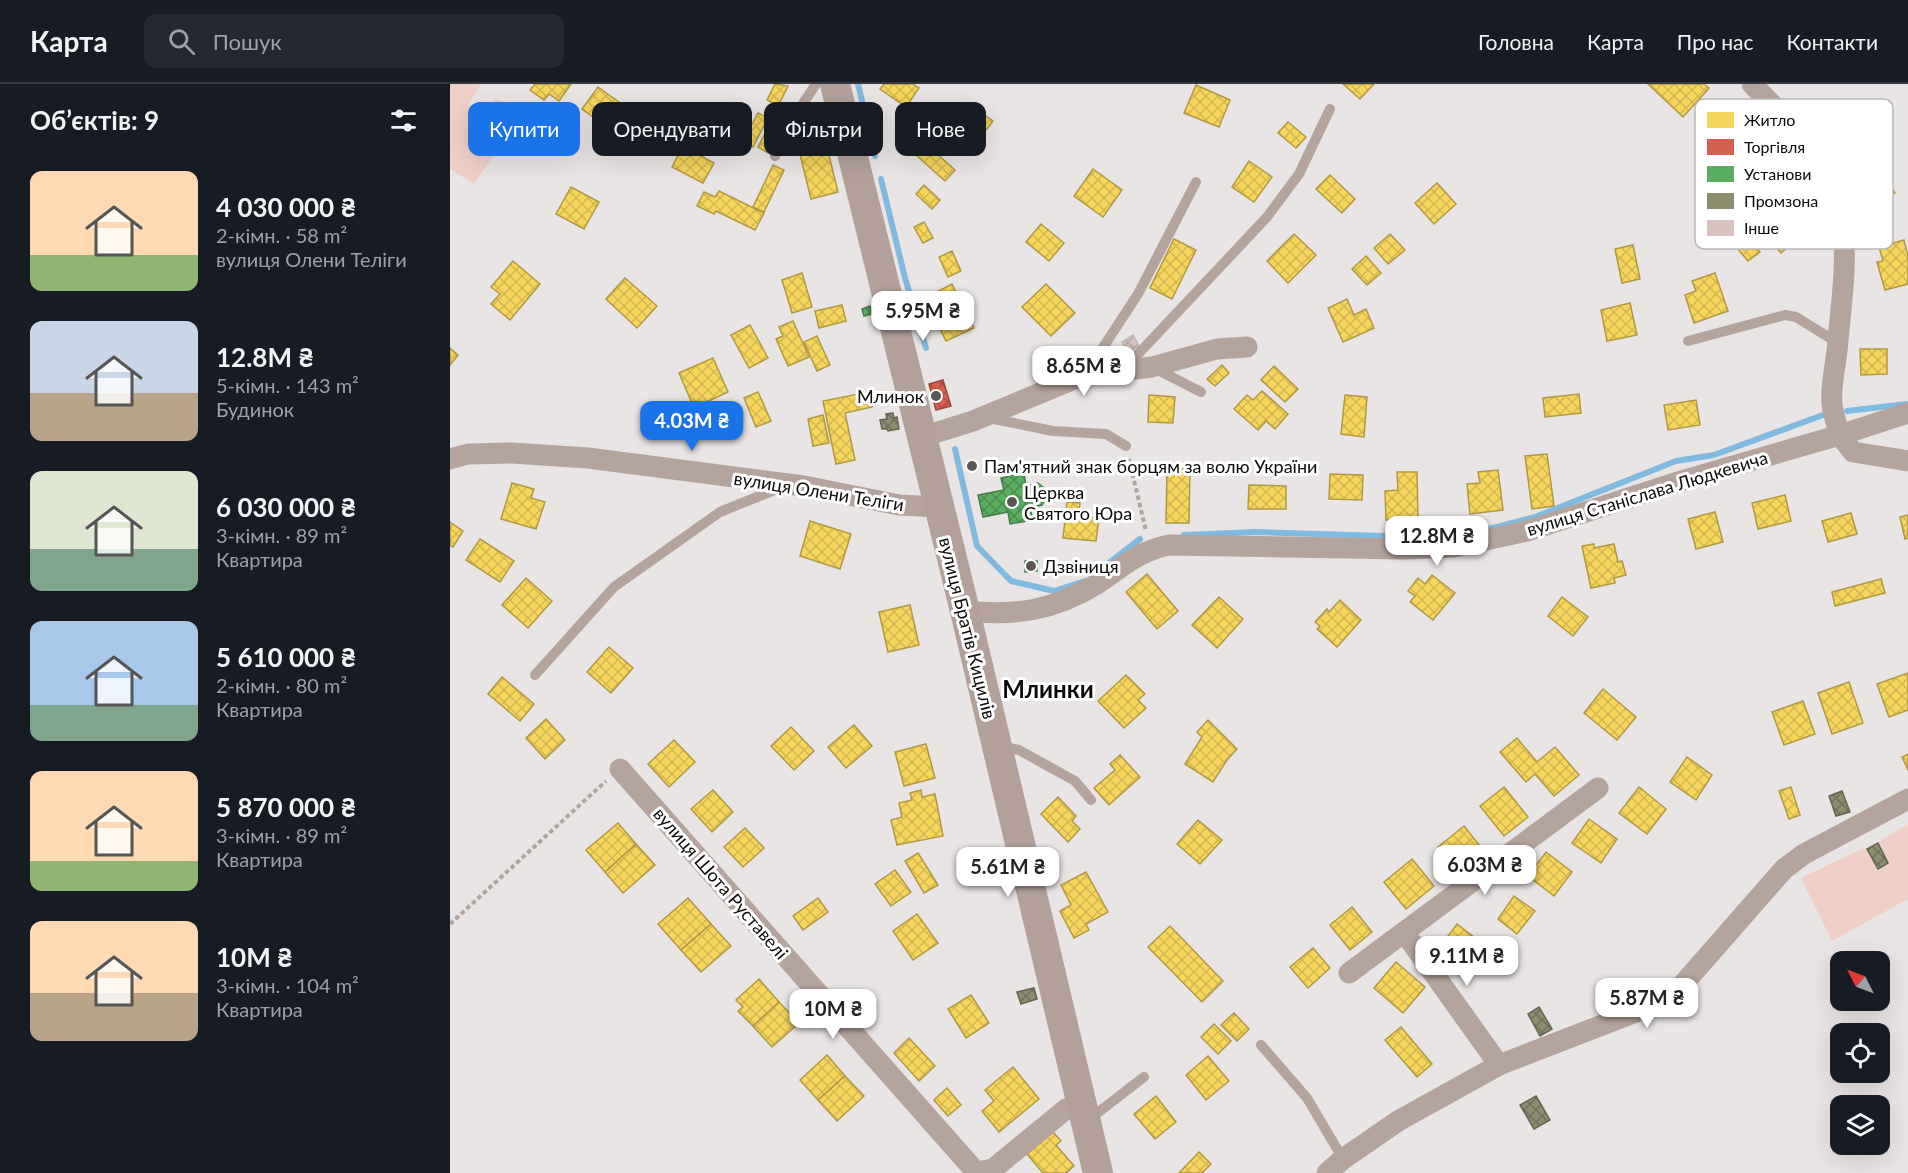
<!DOCTYPE html>
<html lang="uk">
<head>
<meta charset="utf-8">
<style>
	body { margin:0; font-family:Lato,sans-serif; background:#242831; color:#f1f3f6; height:100vh; display:flex; flex-direction:column; font-size:22px; white-space:nowrap }
	* { box-sizing:border-box; margin:0 }
	p { font-size:20px; color:#9ea1a6 }
	.icon { flex:none; width:33px; height:33px; fill:none; stroke:currentColor; stroke-width:2; stroke-linecap:round; stroke-linejoin:round }
	.map { position:relative; flex:1; overflow:hidden }
	.sheet { display:flex; flex-direction:column; background:#171b24; width:450px }
	.sheet>* { flex:none }
	.top-card { position:absolute; left:18px; top:18px; width:570px; height:54px; display:flex; gap:12px }
	.needle { width:39px; rotate:312deg }
	.buttons { position:absolute; left:1380px; top:867px; display:grid; gap:12px }
	.buttons a { display:grid; place-items:center; width:60px; height:60px; border-radius:12px; background:#171b24; box-shadow:0 6px 24px #0002; font-size:30px }
	.price { position:absolute; translate:-50% -51px; padding:0 14px; border-radius:12px; background:#fff; color:#222; font-size:20px; line-height:39px; filter:drop-shadow(0 2px 3px #0008) }
	.price::after { content:''; position:absolute; left:50%; top:36px; width:18px; height:14px; margin-left:-9px; background:inherit; clip-path:polygon(0 0,100% 0,50% 100%) }
	.price.on { background:#1a73e8; color:#fff }
	ul { padding:0; list-style:none }
	li { display:flex; align-items:center; gap:18px; height:150px; padding:0 30px }
	li span { display:grid; place-items:center; flex:none; width:168px; height:120px; border-radius:12px; color:#555 }
	li>.icon { margin-inline-start:auto }
	span .icon { width:72px; height:72px; fill:#fffc; stroke-width:1 }
	li b { font-size:26px }
	h2 { display:flex; justify-content:space-between; align-items:center; height:72px; padding:0 30px; font-size:26px }
	.tag { padding:0 21px; border-radius:12px; background:#171b24; box-shadow:0 6px 24px #0002; font-size:21px; line-height:54px }
	.tag.on { background:#1a73e8; color:#fff }
	header { display:flex; align-items:center; gap:36px; box-sizing:border-box; height:84px; padding:0 30px; background:#171b24; border-bottom:2px solid #363941 }
	header strong { font-size:28px }
	nav { display:flex; gap:33px; margin-inline-start:auto; font-size:21px }
	.search { width:420px; height:54px; background:#242831; display:flex; align-items:center; gap:15px; box-sizing:border-box; padding:0 21px; border-radius:12px; color:#9ea1a6; font-size:22px }
	main { display:flex; flex:1; min-height:0 }
	.map>svg:first-child { display:block }
	.garden { fill:#eed0c6 }
	.homes { fill:url(#homes-cross-hatch); stroke:#b09843; stroke-width:1.5 }
	.shops { fill:url(#shops-cross-hatch); stroke:#9a4639; stroke-width:1.5 }
	.public { fill:url(#public-cross-hatch); stroke:#437d47; stroke-width:1.5 }
	.industry { fill:url(#industry-cross-hatch); stroke:#666550; stroke-width:1.5 }
	.lines { fill:none; stroke-linecap:round; stroke-linejoin:round }
	.stream { stroke:#81bae0; stroke-width:6 }
	.building { fill:url(#building-cross-hatch); stroke:#bcbab9; stroke-width:1.5 }
	.path { stroke:#b0a4a0; stroke-width:4; stroke-dasharray:4.5 3; stroke-linecap:butt }
	.lane { stroke:#b5a39d; stroke-width:10 }
	.street { stroke:#b5a39d; stroke-width:21 }
	.secondary { stroke:#b3a09b; stroke-width:30 }
	.poi-dot { fill:#5a5756; stroke:#fff; stroke-width:2 }
	.labels { text-anchor:middle; dominant-baseline:central; stroke-width:6; stroke-linejoin:round; paint-order:stroke }
	.poi-label { font-size:18px; fill:#0d0b0a; stroke:#fff; text-anchor:start }
	.street-label { font-size:18px; fill:#0d0b0a; stroke:#fff }
	.district-label { font-size:24px; font-weight:bold; fill:#0d0b0a; stroke:#fff }
	.key { fill:#fff; stroke:#b6b6b6; stroke-width:1.5 }
	.key-label { font-size:16px; fill:#0d0b0a }
</style>
</head>
<body>
<header>
<strong>Карта</strong>
<div class="search"><svg class="icon" aria-label="search" viewBox="0 0 24 24"><circle cx="10" cy="10" r="6"/><path d="M15 15l6 6"/></svg>Пошук</div>
<nav><a>Головна</a><a>Карта</a><a>Про нас</a><a>Контакти</a></nav>
</header>
<main>
<section class="sheet">
<h2>Об’єктів: 9<svg class="icon" aria-label="filters" viewBox="0 0 24 24"><path d="M4 7h16M4 17h16"/><circle cx="9" cy="7" r="2"/><circle cx="15" cy="17" r="2"/></svg></h2>
<ul>
<li><span style="background:linear-gradient(#ffd9b3 70%,#8fb573 0)"><svg class="icon" aria-label="home" viewBox="0 0 24 24"><path d="M3 11l9-7 9 7M6 9v11h12V9"/></svg></span><div><b>4 030 000 ₴</b><p>2-кімн. · 58 m²</p><p>вулиця Олени Теліги</p></div></li>
<li><span style="background:linear-gradient(#c9d6e8 60%,#b9a48a 0)"><svg class="icon" aria-label="home" viewBox="0 0 24 24"><path d="M3 11l9-7 9 7M6 9v11h12V9"/></svg></span><div><b>12.8M ₴</b><p>5-кімн. · 143 m²</p><p>Будинок</p></div></li>
<li><span style="background:linear-gradient(#dfe7d0 65%,#7fa58c 0)"><svg class="icon" aria-label="home" viewBox="0 0 24 24"><path d="M3 11l9-7 9 7M6 9v11h12V9"/></svg></span><div><b>6 030 000 ₴</b><p>3-кімн. · 89 m²</p><p>Квартира</p></div></li>
<li><span style="background:linear-gradient(#a9c7e8 70%,#7fa58c 0)"><svg class="icon" aria-label="home" viewBox="0 0 24 24"><path d="M3 11l9-7 9 7M6 9v11h12V9"/></svg></span><div><b>5 610 000 ₴</b><p>2-кімн. · 80 m²</p><p>Квартира</p></div></li>
<li><span style="background:linear-gradient(#ffd9b3 75%,#8fb573 0)"><svg class="icon" aria-label="home" viewBox="0 0 24 24"><path d="M3 11l9-7 9 7M6 9v11h12V9"/></svg></span><div><b>5 870 000 ₴</b><p>3-кімн. · 89 m²</p><p>Квартира</p></div></li>
<li><span style="background:linear-gradient(#ffd9b3 60%,#b9a48a 0)"><svg class="icon" aria-label="home" viewBox="0 0 24 24"><path d="M3 11l9-7 9 7M6 9v11h12V9"/></svg></span><div><b>10M ₴</b><p>3-кімн. · 104 m²</p><p>Квартира</p></div></li>
</ul>
</section>
<div class="map">
<svg width="1458" height="1089" viewBox="0 0 1458 1089">
	<defs>
		<pattern id="homes-cross-hatch" width="8" height="8" patternUnits="userSpaceOnUse" patternTransform="scale(1.5)"><rect width="8" height="8" fill="#f6d55c"/><path d="M0 0l8 8M0 8l8-8" fill="none" stroke="#d2b64f"/></pattern>
		<pattern id="shops-cross-hatch" width="8" height="8" patternUnits="userSpaceOnUse" patternTransform="scale(1.5)"><rect width="8" height="8" fill="#d6604d"/><path d="M0 0l8 8M0 8l8-8" fill="none" stroke="#ac4d3e"/></pattern>
		<pattern id="public-cross-hatch" width="8" height="8" patternUnits="userSpaceOnUse" patternTransform="scale(1.5)"><rect width="8" height="8" fill="#5aae61"/><path d="M0 0l8 8M0 8l8-8" fill="none" stroke="#498c4e"/></pattern>
		<pattern id="industry-cross-hatch" width="8" height="8" patternUnits="userSpaceOnUse" patternTransform="scale(1.5)"><rect width="8" height="8" fill="#8c8c6e"/><path d="M0 0l8 8M0 8l8-8" fill="none" stroke="#717159"/></pattern>
		<pattern id="building-cross-hatch" width="8" height="8" patternUnits="userSpaceOnUse" patternTransform="scale(1.5)"><rect width="8" height="8" fill="#d6c3be"/><path d="M0 0l8 8M0 8l8-8" fill="none" stroke="#b6a6a2"/></pattern>
	</defs>
	<rect width="100%" height="100%" fill="#e9e5e4"/>
	<g class="garden">
		<polygon points="0,0 31,0 18,21 34,30 45,14 74,30 24,100 0,85"/>
		<polygon points="1458,740 1458,815 1382,857 1351,794 1414,764 1417,765"/>
	</g>
	<g class="homes">
		<polygon points="85,0 121,0 109,17 99,10 94,16 80,6"/>
		<polygon points="325,0 338,2 328,22 317,16"/>
		<polygon points="434,0 463,0 469,4 456,23 430,5"/>
		<polygon points="893,0 924,0 910,15"/>
		<polygon points="1198,0 1254,0 1259,4 1233,33"/>
		<polygon points="746,1 780,16 769,43 734,29"/>
		<polygon points="148,3 180,26 164,48 159,45 155,49 143,40 147,36 132,25"/>
		<polygon points="519,20 543,37 528,57 521,52 516,58 500,46"/>
		<polygon points="308,29 318,34 303,63 293,57"/>
		<polygon points="322,36 332,42 318,69 308,63"/>
		<polygon points="838,38 856,53 846,64 828,49"/>
		<polygon points="467,52 505,86 495,97 458,64"/>
		<polygon points="375,55 388,108 361,115 348,62"/>
		<polygon points="233,62 264,79 253,99 222,83"/>
		<polygon points="799,77 822,93 804,118 782,103"/>
		<polygon points="1428,79 1445,109 1417,124 1401,94"/>
		<polygon points="323,81 334,86 314,128 303,123"/>
		<polygon points="643,85 672,106 653,133 624,112"/>
		<polygon points="880,91 905,115 892,129 866,105"/>
		<polygon points="987,99 1006,120 984,140 965,119"/>
		<polygon points="474,101 490,116 482,125 466,110"/>
		<polygon points="121,103 149,118 134,145 106,130"/>
		<polygon points="269,107 314,129 305,146 266,127 264,130 247,122 254,108 265,113"/>
		<polygon points="1338,120 1359,146 1331,169 1310,144"/>
		<polygon points="474,138 483,154 473,159 464,143"/>
		<polygon points="591,140 614,159 599,177 576,158"/>
		<polygon points="1288,142 1310,168 1298,177 1276,151"/>
		<polygon points="844,150 866,171 838,199 817,177"/>
		<polygon points="940,150 955,166 938,180 924,164"/>
		<polygon points="724,155 746,166 722,215 700,204"/>
		<polygon points="1454,156 1458,172 1458,200 1435,206 1427,178 1433,177 1429,163"/>
		<polygon points="1183,161 1190,195 1172,199 1165,165"/>
		<polygon points="502,167 511,187 498,193 489,173"/>
		<polygon points="916,172 931,189 917,201 902,185"/>
		<polygon points="63,177 90,200 60,236 41,220 50,210 41,203"/>
		<polygon points="352,189 362,223 342,229 332,196"/>
		<polygon points="1265,189 1278,227 1244,239 1235,211 1246,207 1242,197"/>
		<polygon points="175,194 207,222 187,244 156,215"/>
		<polygon points="502,200 524,244 496,257 475,214"/>
		<polygon points="596,200 625,229 601,252 572,223"/>
		<polygon points="897,215 904,231 916,225 924,244 893,258 878,224"/>
		<polygon points="1180,219 1187,251 1157,257 1151,226"/>
		<polygon points="392,221 396,237 369,244 365,227"/>
		<polygon points="343,237 359,273 338,282 326,255 333,252 329,243"/>
		<polygon points="300,241 318,274 299,284 281,251"/>
		<polygon points="367,252 380,281 367,287 354,258"/>
		<polygon points="0,264 8,271 0,281"/>
		<polygon points="1410,265 1437,265 1437,290 1411,291"/>
		<polygon points="263,274 278,308 244,324 229,289"/>
		<polygon points="772,281 779,289 765,302 757,295"/>
		<polygon points="824,282 848,305 835,318 811,296"/>
		<polygon points="812,307 838,330 825,345 816,337 808,346 784,325 797,311 803,316"/>
		<polygon points="308,308 321,337 306,343 294,314"/>
		<polygon points="418,308 422,323 395,329 405,376 386,380 373,317"/>
		<polygon points="1129,310 1131,329 1095,333 1093,314"/>
		<polygon points="699,311 725,313 723,339 698,338"/>
		<polygon points="895,311 917,313 914,353 891,350"/>
		<polygon points="1246,316 1250,341 1218,346 1214,321"/>
		<polygon points="373,331 379,359 363,362 358,335"/>
		<polygon points="1097,370 1104,422 1082,425 1075,372"/>
		<polygon points="717,385 740,385 739,439 716,439"/>
		<polygon points="1048,386 1053,426 1020,430 1017,400 1030,399 1028,388"/>
		<polygon points="947,388 967,388 968,435 936,436 935,407 948,406"/>
		<polygon points="880,390 913,391 912,416 879,415"/>
		<polygon points="62,399 84,405 81,414 95,418 86,445 51,435"/>
		<polygon points="799,401 836,402 836,425 798,425"/>
		<polygon points="1335,411 1341,437 1308,445 1302,419"/>
		<polygon points="617,418 630,419 628,432 649,434 646,457 613,454"/>
		<polygon points="1265,428 1273,458 1246,465 1238,435"/>
		<polygon points="1401,429 1407,450 1378,458 1372,437"/>
		<polygon points="1458,431 1458,454 1455,455 1450,433"/>
		<polygon points="360,437 401,450 390,485 350,472"/>
		<polygon points="0,438 13,447 3,463 0,461"/>
		<polygon points="30,455 64,477 50,498 16,476"/>
		<polygon points="1144,460 1144,464 1164,460 1168,478 1172,477 1176,491 1164,494 1165,499 1141,504 1132,462"/>
		<polygon points="697,490 728,527 707,545 676,508"/>
		<polygon points="982,491 1005,509 983,536 960,518 965,512 958,507 968,494 975,500"/>
		<polygon points="76,494 102,517 78,544 52,521"/>
		<polygon points="1431,495 1435,509 1385,522 1382,508"/>
		<polygon points="769,513 793,535 767,564 742,541"/>
		<polygon points="1112,513 1138,533 1123,552 1098,532"/>
		<polygon points="890,516 911,536 887,563 867,545 870,542 865,538 877,525 879,528"/>
		<polygon points="460,521 469,561 438,568 429,528"/>
		<polygon points="159,563 183,584 161,609 137,588"/>
		<polygon points="1458,589 1458,626 1439,633 1427,600"/>
		<polygon points="676,591 695,610 688,616 696,624 674,644 648,617"/>
		<polygon points="52,593 84,620 70,637 38,610"/>
		<polygon points="1399,598 1413,639 1382,650 1368,609"/>
		<polygon points="1153,605 1186,633 1167,656 1134,629"/>
		<polygon points="1353,617 1365,650 1334,661 1322,628"/>
		<polygon points="96,635 115,656 95,675 76,654"/>
		<polygon points="758,636 787,665 777,676 763,698 735,680 752,653 747,648"/>
		<polygon points="404,641 422,662 396,684 378,663"/>
		<polygon points="341,643 364,667 344,686 321,662"/>
		<polygon points="1067,654 1087,678 1105,663 1129,691 1104,712 1085,690 1076,698 1050,668"/>
		<polygon points="224,656 245,678 219,703 198,680"/>
		<polygon points="476,660 485,694 454,702 445,668"/>
		<polygon points="1458,670 1458,686 1452,673"/>
		<polygon points="670,671 690,693 659,721 644,704 665,686 660,680"/>
		<polygon points="1237,673 1262,691 1246,716 1220,698"/>
		<polygon points="1054,703 1078,733 1054,752 1030,722"/>
		<polygon points="1189,703 1216,725 1197,750 1169,729"/>
		<polygon points="1341,703 1350,731 1339,735 1329,707"/>
		<polygon points="263,706 283,728 262,748 241,725"/>
		<polygon points="471,706 472,713 485,710 493,752 447,761 441,736 452,733 449,719 462,716 460,709"/>
		<polygon points="608,713 626,732 622,737 630,745 618,758 591,730"/>
		<polygon points="1139,735 1167,755 1151,779 1122,759"/>
		<polygon points="748,736 772,756 750,780 727,760"/>
		<polygon points="168,739 186,760 155,788 136,766"/>
		<polygon points="1014,742 1033,766 1007,787 988,763"/>
		<polygon points="295,744 314,764 293,783 274,763"/>
		<polygon points="186,760 205,781 173,809 155,788"/>
		<polygon points="1096,768 1122,788 1104,812 1078,792"/>
		<polygon points="468,769 488,801 474,809 455,777"/>
		<polygon points="962,775 984,802 956,825 934,798"/>
		<polygon points="445,786 461,808 441,822 425,800"/>
		<polygon points="636,788 658,828 636,840 639,846 624,854 610,827 621,821 611,801"/>
		<polygon points="1064,812 1085,827 1067,850 1048,835"/>
		<polygon points="238,814 261,840 231,866 208,840"/>
		<polygon points="368,814 378,828 353,846 343,832"/>
		<polygon points="902,823 922,848 900,866 880,841"/>
		<polygon points="467,830 488,859 463,876 443,847"/>
		<polygon points="261,840 281,862 251,888 231,866"/>
		<polygon points="1007,840 1029,857 1024,865 1031,870 1020,885 1013,880 1009,884 986,868"/>
		<polygon points="720,842 773,897 752,918 698,863"/>
		<polygon points="863,864 880,884 858,904 840,883"/>
		<polygon points="946,878 975,903 953,929 924,904"/>
		<polygon points="309,895 329,918 303,942 288,927 293,923 286,916"/>
		<polygon points="521,911 539,939 516,954 498,925"/>
		<polygon points="329,918 349,939 322,963 303,942"/>
		<polygon points="784,929 799,945 787,957 771,941"/>
		<polygon points="764,940 781,957 768,970 751,953"/>
		<polygon points="951,943 982,980 967,993 935,956"/>
		<polygon points="459,954 485,982 469,997 444,969"/>
		<polygon points="377,971 395,992 368,1016 350,996"/>
		<polygon points="758,972 779,997 756,1016 736,991"/>
		<polygon points="563,983 589,1015 549,1048 532,1027 544,1017 535,1006"/>
		<polygon points="395,992 414,1012 387,1037 368,1016"/>
		<polygon points="497,1004 511,1021 498,1032 484,1016"/>
		<polygon points="706,1012 726,1038 705,1055 684,1030"/>
		<polygon points="603,1048 611,1057 606,1061 624,1082 616,1089 593,1089 577,1070"/>
		<polygon points="749,1068 761,1080 752,1089 729,1089"/>
	</g>
	<polygon class="shops" points="493,296 501,322 486,326 479,300"/>
	<g class="public">
		<polygon points="420,222 422,230 414,232 412,225"/>
		<polygon points="574,389 576,402 588,399 594,404 596,414 592,421 580,424 583,436 560,440 558,428 533,433 528,411 554,406 551,394"/>
		<polygon points="575,477 587,477 587,487 575,488"/>
	</g>
	<g class="industry">
		<polygon points="443,329 444,334 447,333 449,345 438,347 437,345 432,345 430,336 437,335 436,330"/>
		<polygon points="1392,707 1400,728 1386,732 1379,712"/>
		<polygon points="1428,759 1438,779 1428,785 1417,765"/>
		<polygon points="584,904 587,915 571,920 567,908"/>
		<polygon points="1089,923 1102,945 1090,952 1078,930"/>
		<polygon points="1086,1012 1100,1036 1084,1045 1070,1021"/>
	</g>
	<g class="lines">
		<g class="stream">
			<polyline points="408,0 425,72"/>
			<polyline points="431,95 455,194 476,264"/>
			<polyline points="1397,327 1457,320"/>
			<polyline points="505,365 527,462 561,497 604,507 635,497"/>
			<polyline points="734,451 806,448 933,452 988,452 1039,445 1085,433 1226,377 1264,371 1373,331"/>
			<polyline points="655,482 690,455"/>
		</g>
	</g>
	<polygon class="building" points="683,251 689,262 678,269 672,258"/>
	<g class="lines">
		<g class="path">
			<polyline points="679,375 696,447"/>
			<polyline points="0,840 156,697"/>
		</g>
		<g class="lane">
			<polyline points="325,72 346,30 366,0"/>
			<polyline points="1238,257 1335,231 1346,233 1388,259"/>
			<polyline points="676,283 817,133 849,90 880,25"/>
			<polyline points="704,284 751,308"/>
			<polyline points="635,291 688,210 746,98"/>
			<polyline points="539,334 603,347 656,350 676,362"/>
			<polyline points="85,591 164,503 270,428 332,403"/>
			<polyline points="551,662 569,666 625,697 641,716"/>
			<polyline points="811,961 857,1014 893,1075"/>
			<polyline points="637,1037 694,993"/>
		</g>
		<g class="street">
			<path d="M1302,0c17,18 37,36 53,56 52,64 40,125 33,200 -1,21 -8,44 -6,64 1,11 5,21 8,31l68,-22"/>
			<polyline points="472,353 523,337 634,291 702,283 767,265 797,263"/>
			<polyline points="0,375 18,370 62,369 138,374 354,402 449,421 489,423"/>
			<path d="M515,527c50,5 88,0 132,-27 26,-17 39,-32 72,-39l235,4 49,-2 74,-16 154,-50 159,-46 13,17 55,9"/>
			<polyline points="170,685 526,1088 543,1085 616,1025 631,1020"/>
			<polyline points="954,848 1049,981"/>
			<polyline points="899,889 1148,704"/>
			<polyline points="877,1089 893,1075 948,1037 1049,981 1199,923 1228,906 1334,785 1354,770 1458,715"/>
		</g>
		<polyline class="secondary" points="385,0 515,527 648,1089"/>
	</g>
	<g class="poi-dot">
		<circle cx="486" cy="312" r="6"/>
		<circle cx="522" cy="382" r="6"/>
		<circle cx="562" cy="418" r="6"/>
		<circle cx="581" cy="482" r="6"/>
	</g>
	<g class="labels">
		<g class="poi-label">
			<text x="474" y="312" text-anchor="end">Млинок</text>
			<text x="534" y="382">Пам'ятний знак борцям за волю України</text>
			<text x="574" y="408">Церква<tspan x="574" dy="21">Святого Юра</tspan></text>
			<text x="593" y="482">Дзвіниця</text>
		</g>
		<g class="street-label">
			<text transform="translate(369 407) rotate(9)">вулиця Олени Теліги</text>
			<text transform="translate(1197 409) rotate(-17)">вулиця Станіслава Людкевича</text>
			<text transform="translate(518 544) rotate(76)">вулиця Братів Кицилів</text>
			<text transform="translate(271 799) rotate(49)">вулиця Шота Руставелі</text>
		</g>
		<g class="district-label">
			<text x="598" y="604">Млинки</text>
		</g>
	</g>
	<rect x="1245" y="15" width="198" height="150" rx="9" class="key"/>
	<rect x="1257" y="28" width="27" height="16" fill="#f6d55c"/>
	<rect x="1257" y="55" width="27" height="16" fill="#d6604d"/>
	<rect x="1257" y="82" width="27" height="16" fill="#5aae61"/>
	<rect x="1257" y="109" width="27" height="16" fill="#8c8c6e"/>
	<rect x="1257" y="136" width="27" height="16" fill="#d6c3be"/>
	<g class="key-label">
		<text x="1294" y="42">Житло</text>
		<text x="1294" y="69">Торгівля</text>
		<text x="1294" y="96">Установи</text>
		<text x="1294" y="123">Промзона</text>
		<text x="1294" y="150">Інше</text>
	</g>
</svg>
<div class="buttons">
<a><svg class="needle" viewBox="-14 -14 28 28"><path d="M0-13l5 13h-10z" fill="#e53935"/><path d="M0 13l5-13h-10z" fill="#9ea1a6"/></svg></a>
<a><svg class="icon" aria-label="locate" viewBox="0 0 24 24"><circle cx="12" cy="12" r="6"/><path d="M12 2v4M12 18v4M2 12h4M18 12h4"/></svg></a>
<a><svg class="icon" aria-label="layers" viewBox="0 0 24 24"><path d="M12 4l9 5-9 5-9-5zM3 14l9 5 9-5"/></svg></a>
</div>
<b class="price" style="left:473px;top:258px">5.95M ₴</b>
<b class="price" style="left:634px;top:313px">8.65M ₴</b>
<b class="price on" style="left:242px;top:368px">4.03M ₴</b>
<b class="price" style="left:987px;top:483px">12.8M ₴</b>
<b class="price" style="left:1035px;top:812px">6.03M ₴</b>
<b class="price" style="left:558px;top:814px">5.61M ₴</b>
<b class="price" style="left:1017px;top:903px">9.11M ₴</b>
<b class="price" style="left:1197px;top:945px">5.87M ₴</b>
<b class="price" style="left:383px;top:956px">10M ₴</b>
<div class="top-card">
<a class="tag on">Купити</a>
<a class="tag">Орендувати</a>
<a class="tag">Фільтри</a>
<a class="tag">Нове</a>
</div>
</div>
</main>
</body>
</html>
